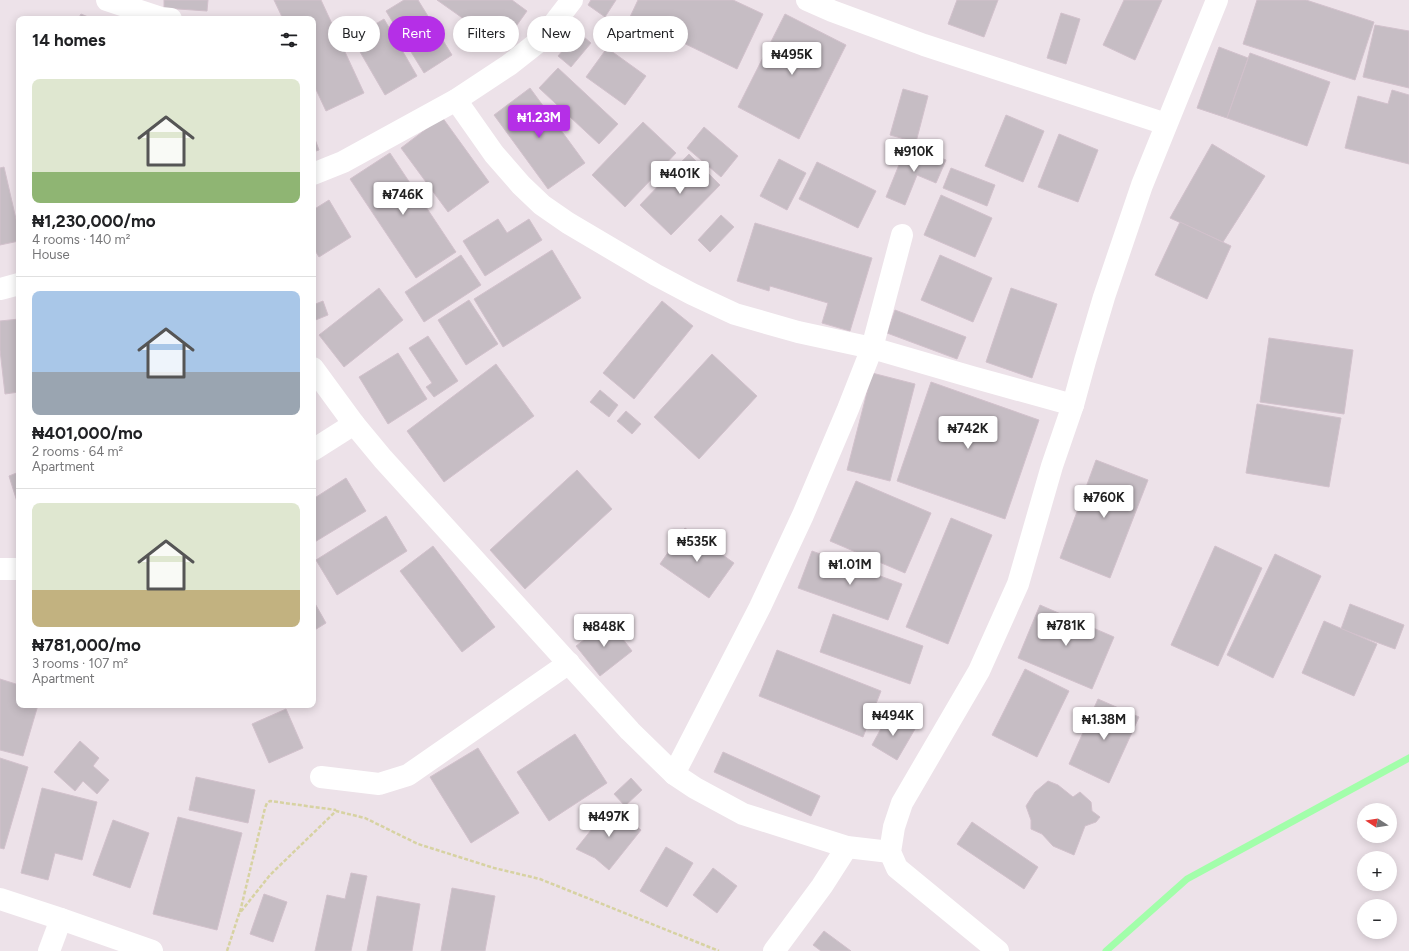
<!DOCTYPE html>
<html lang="en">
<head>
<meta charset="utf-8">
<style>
	body { margin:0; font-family:Figtree,sans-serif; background:#f2f2f2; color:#202124; height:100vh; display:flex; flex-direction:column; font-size:15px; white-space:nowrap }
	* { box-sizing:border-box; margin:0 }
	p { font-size:13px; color:#757577 }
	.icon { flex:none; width:22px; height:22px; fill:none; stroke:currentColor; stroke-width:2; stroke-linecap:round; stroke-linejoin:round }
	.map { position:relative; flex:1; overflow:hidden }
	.side { position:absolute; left:16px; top:16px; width:300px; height:692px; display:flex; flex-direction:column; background:#fff; border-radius:8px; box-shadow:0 2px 10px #0003 }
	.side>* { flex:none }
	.guide { position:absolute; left:328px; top:16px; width:380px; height:36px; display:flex; gap:8px }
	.needle { width:26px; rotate:282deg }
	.controls { position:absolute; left:1357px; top:803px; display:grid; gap:8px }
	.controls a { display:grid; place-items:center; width:40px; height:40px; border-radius:50%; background:#fff; box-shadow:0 2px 10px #0003; font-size:20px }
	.price { position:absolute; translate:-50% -34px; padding:0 9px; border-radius:4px; background:#fff; color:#222; font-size:13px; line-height:26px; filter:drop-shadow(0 1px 2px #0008) }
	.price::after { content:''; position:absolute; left:50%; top:24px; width:12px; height:9px; margin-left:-6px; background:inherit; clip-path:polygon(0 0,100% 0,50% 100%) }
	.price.active { background:#b52fe7; color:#fff }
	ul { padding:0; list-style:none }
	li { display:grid; align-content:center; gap:8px; height:212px; padding:0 16px }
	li+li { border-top:1px solid #e0e0e0 }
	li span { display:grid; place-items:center; height:124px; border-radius:8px; color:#555 }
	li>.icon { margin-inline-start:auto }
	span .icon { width:72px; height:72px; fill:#fffc; stroke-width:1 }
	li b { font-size:17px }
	h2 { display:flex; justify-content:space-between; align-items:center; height:48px; padding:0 16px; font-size:17px }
	.tag { padding:0 14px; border-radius:18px; background:#fff; box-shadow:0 2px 10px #0003; font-size:14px; line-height:36px }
	.tag.active { background:#b52fe7; color:#fff }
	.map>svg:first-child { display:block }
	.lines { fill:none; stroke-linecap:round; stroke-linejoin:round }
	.stream { stroke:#a2feaa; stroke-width:7 }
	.building { fill:#c6bdc4; stroke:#d2c1cc }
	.path { stroke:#d7d2a2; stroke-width:2.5; stroke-dasharray:4 2; stroke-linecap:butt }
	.minor { stroke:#fff; stroke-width:22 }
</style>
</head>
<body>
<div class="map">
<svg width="1409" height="951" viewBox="0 0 1409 951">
	<rect width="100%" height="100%" fill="#ede2e9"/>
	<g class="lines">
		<polyline class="stream" points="1106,951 1187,879 1409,758"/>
	</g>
	<g class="building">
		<polygon points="164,0 208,0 207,11 164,8"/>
		<polygon points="274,0 321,0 364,93 326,111 313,83 313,19 283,19"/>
		<polygon points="404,0 418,0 452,55 424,73 386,11"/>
		<polygon points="437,0 512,0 527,11 502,46"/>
		<polygon points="591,0 616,0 605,17 588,5"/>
		<polygon points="638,0 733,0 763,14 737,69 630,17"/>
		<polygon points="957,0 998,0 984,37 948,24"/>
		<polygon points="1124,0 1162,0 1135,60 1103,45"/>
		<polygon points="1257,0 1306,0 1374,22 1355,80 1243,44"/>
		<polygon points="1061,13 1080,19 1066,64 1047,58"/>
		<polygon points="81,14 93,19 78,19"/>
		<polygon points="785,14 846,45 799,139 738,107"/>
		<polygon points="384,19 417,76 385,95 352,38"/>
		<polygon points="1375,25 1409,31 1409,88 1363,77"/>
		<polygon points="571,26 591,43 571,67 558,56 571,41 564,34"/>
		<polygon points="1219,47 1248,58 1227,118 1197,108"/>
		<polygon points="607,48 646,76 625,105 586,77"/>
		<polygon points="1250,53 1330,82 1307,146 1227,118"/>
		<polygon points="558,68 618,124 599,144 539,88"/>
		<polygon points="530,88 585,163 548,189 494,115"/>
		<polygon points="903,89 928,96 916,142 890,135"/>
		<polygon points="1392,90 1409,95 1409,164 1345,148 1358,96 1388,104"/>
		<polygon points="1006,115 1044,131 1023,182 985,166"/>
		<polygon points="442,117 489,182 448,212 401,148"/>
		<polygon points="643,122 676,153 625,207 592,175"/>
		<polygon points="704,127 738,156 721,177 687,148"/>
		<polygon points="313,134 319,150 313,152"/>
		<polygon points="1059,134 1098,150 1078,202 1038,187"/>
		<polygon points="1212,144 1265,176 1223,242 1170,218"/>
		<polygon points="907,145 946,160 936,183 917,175 905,205 886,197"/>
		<polygon points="390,153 456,252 416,278 350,179"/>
		<polygon points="689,154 720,185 671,235 640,205"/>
		<polygon points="779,159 806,173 787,210 760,196"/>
		<polygon points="817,162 876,191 858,228 799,199"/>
		<polygon points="4,167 19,232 19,241 0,245 0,168"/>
		<polygon points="951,168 995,185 987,206 943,188"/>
		<polygon points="941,195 992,218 975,257 924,235"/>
		<polygon points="329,200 351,237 319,257 313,247 313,210"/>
		<polygon points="721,215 734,227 710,252 698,240"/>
		<polygon points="498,219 507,233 529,219 542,240 485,276 463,241"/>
		<polygon points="1180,222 1231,246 1207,299 1155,275"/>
		<polygon points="755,223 872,258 850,331 822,323 828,303 770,286 769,291 737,281"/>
		<polygon points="552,250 581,298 503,347 474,299"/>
		<polygon points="461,255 481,285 424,322 405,292"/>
		<polygon points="940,255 992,278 973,322 921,300"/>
		<polygon points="379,288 403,320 344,367 319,335"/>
		<polygon points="1011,288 1057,304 1032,378 986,362"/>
		<polygon points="469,300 498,344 466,365 438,320"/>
		<polygon points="323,301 328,315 313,321 313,305"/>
		<polygon points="662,301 693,326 634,399 603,373"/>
		<polygon points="895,310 966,337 957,359 887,333"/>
		<polygon points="19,319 19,392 5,394 0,350 0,321"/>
		<polygon points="428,336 458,381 434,397 426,387 432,383 409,348"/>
		<polygon points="1269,338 1353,350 1344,414 1260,402"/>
		<polygon points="398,353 427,399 388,424 359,377"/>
		<polygon points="712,354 757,396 699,459 654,417"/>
		<polygon points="496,364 534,416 444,482 407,431"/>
		<polygon points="872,373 915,384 890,481 847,470"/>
		<polygon points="931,382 1039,420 1005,519 897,481"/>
		<polygon points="600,390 618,405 609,417 590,402"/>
		<polygon points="1257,404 1341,418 1329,487 1246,473"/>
		<polygon points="626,411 641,424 632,434 617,421"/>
		<polygon points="1096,460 1148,480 1110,578 1060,558"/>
		<polygon points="577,470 612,509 525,589 490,550"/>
		<polygon points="19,472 19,508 9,476"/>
		<polygon points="346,478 366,511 313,543 313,499"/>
		<polygon points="856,481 931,513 905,573 830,541"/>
		<polygon points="386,516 407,551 337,595 316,560"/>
		<polygon points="951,518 992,535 948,644 906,627"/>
		<polygon points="685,528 734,563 709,598 660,564"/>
		<polygon points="433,546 495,627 462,652 400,571"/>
		<polygon points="1215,546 1262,568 1218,666 1171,645"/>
		<polygon points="812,551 902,584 888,620 798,588"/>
		<polygon points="1275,554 1321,576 1273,678 1227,655"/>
		<polygon points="313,600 326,623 313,631"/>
		<polygon points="1350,604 1404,625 1395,649 1341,629"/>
		<polygon points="1040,605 1114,637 1092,689 1018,658"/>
		<polygon points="833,614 923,646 910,684 820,652"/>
		<polygon points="609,621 632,651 600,676 576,646"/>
		<polygon points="1324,621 1377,644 1354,696 1302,673"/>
		<polygon points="777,650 881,691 863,737 759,696"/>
		<polygon points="1025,669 1069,691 1037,757 992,735"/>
		<polygon points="0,679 19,685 19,705 38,705 23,756 0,750"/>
		<polygon points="1098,699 1139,717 1109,783 1069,764"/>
		<polygon points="286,709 303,748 269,763 252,724"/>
		<polygon points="889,714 915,729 897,760 872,745"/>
		<polygon points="575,734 607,783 549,821 517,772"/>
		<polygon points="80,741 99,758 93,766 109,780 97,794 83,781 75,791 54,772"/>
		<polygon points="478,748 519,813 471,843 430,777"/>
		<polygon points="723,752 820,796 811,816 714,772"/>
		<polygon points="0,758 28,767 4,849 0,848"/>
		<polygon points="196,777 255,790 248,823 189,810"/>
		<polygon points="631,778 642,790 625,806 614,794"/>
		<polygon points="1048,781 1058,785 1073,797 1080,792 1091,802 1092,811 1100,817 1096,822 1085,826 1074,855 1053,846 1042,834 1031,829 1031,820 1026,806 1035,792"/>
		<polygon points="42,788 97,802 82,860 55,853 48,880 21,873"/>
		<polygon points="611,805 641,830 609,870 595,858 576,849"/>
		<polygon points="178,817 242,833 217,930 153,914"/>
		<polygon points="113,820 149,833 130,888 93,875"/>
		<polygon points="972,822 1038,867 1024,889 957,844"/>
		<polygon points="666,847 693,863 667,907 640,891"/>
		<polygon points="713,868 737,886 717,913 693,895"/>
		<polygon points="351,873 367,876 351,951 315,951 327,895 345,899"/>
		<polygon points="452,888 495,896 485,951 441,951"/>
		<polygon points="264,894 287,902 273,942 250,934"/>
		<polygon points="377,896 420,904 412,951 367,951"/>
		<polygon points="824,931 851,951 821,951 813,945"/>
	</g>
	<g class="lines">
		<g class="path">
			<polyline points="240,912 265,808 267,803 270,801 336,810"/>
			<polyline points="227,951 239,914 270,875 336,811 365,818 418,844 494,868 540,879 719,951"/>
		</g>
		<g class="minor">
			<polyline points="107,0 161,18 171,19"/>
			<polyline points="807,0 832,11 924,45 1166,124"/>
			<polyline points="456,100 494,154 521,185 542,205 568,223 656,275 692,294 735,314 798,332 872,348 972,377 1073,405"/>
			<polyline points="313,174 343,162 456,100 509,65 542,39 572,0"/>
			<polyline points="0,289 19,284"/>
			<polyline points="313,368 354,424 383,459 630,731 674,774 695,788 743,814 847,847 890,852"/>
			<polyline points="313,450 354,424"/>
			<polyline points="0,569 19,569"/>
			<polyline points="674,774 760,607 803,515 848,409 872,348 902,235"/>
			<polyline points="321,777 379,784 408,775 569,663"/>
			<polyline points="0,899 61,919 152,951"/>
			<polyline points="49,951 61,919"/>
			<polyline points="774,951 822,886 847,847"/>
			<polyline points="998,951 897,868 890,852 894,827 902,803 979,671 1018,584 1052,466 1073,405 1085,361 1104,297 1142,185 1217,0"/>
		</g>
	</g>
</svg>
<div class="controls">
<a><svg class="needle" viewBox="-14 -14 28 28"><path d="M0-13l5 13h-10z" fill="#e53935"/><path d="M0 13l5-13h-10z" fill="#757577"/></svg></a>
<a>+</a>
<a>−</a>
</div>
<b class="price" style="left:792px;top:76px">₦495K</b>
<b class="price active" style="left:539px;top:139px">₦1.23M</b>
<b class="price" style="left:914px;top:173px">₦910K</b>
<b class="price" style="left:680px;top:195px">₦401K</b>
<b class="price" style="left:403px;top:216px">₦746K</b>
<b class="price" style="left:968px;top:450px">₦742K</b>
<b class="price" style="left:1104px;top:519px">₦760K</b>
<b class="price" style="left:697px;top:563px">₦535K</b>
<b class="price" style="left:850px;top:586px">₦1.01M</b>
<b class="price" style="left:1066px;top:647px">₦781K</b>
<b class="price" style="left:604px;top:648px">₦848K</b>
<b class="price" style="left:893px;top:737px">₦494K</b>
<b class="price" style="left:1104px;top:741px">₦1.38M</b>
<b class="price" style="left:609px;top:838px">₦497K</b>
<div class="guide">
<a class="tag">Buy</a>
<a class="tag active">Rent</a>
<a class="tag">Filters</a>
<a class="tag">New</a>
<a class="tag">Apartment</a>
</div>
<section class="side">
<h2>14 homes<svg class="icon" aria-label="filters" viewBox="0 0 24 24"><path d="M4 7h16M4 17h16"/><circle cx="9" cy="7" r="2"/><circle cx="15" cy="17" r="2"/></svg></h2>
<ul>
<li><span style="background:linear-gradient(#dfe7d0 75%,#8fb573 0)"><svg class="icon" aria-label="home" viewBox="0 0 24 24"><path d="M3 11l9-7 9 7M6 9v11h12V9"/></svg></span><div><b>₦1,230,000/mo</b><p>4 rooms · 140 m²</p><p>House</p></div></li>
<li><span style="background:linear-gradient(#a9c7e8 65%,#9aa5b1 0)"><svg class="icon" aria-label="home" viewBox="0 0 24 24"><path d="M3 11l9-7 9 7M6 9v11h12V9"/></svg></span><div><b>₦401,000/mo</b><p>2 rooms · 64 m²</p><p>Apartment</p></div></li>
<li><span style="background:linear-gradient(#dfe7d0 70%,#c2b280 0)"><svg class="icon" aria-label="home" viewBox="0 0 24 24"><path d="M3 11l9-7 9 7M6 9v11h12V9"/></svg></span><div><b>₦781,000/mo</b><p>3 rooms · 107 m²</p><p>Apartment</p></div></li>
</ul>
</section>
</div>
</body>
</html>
